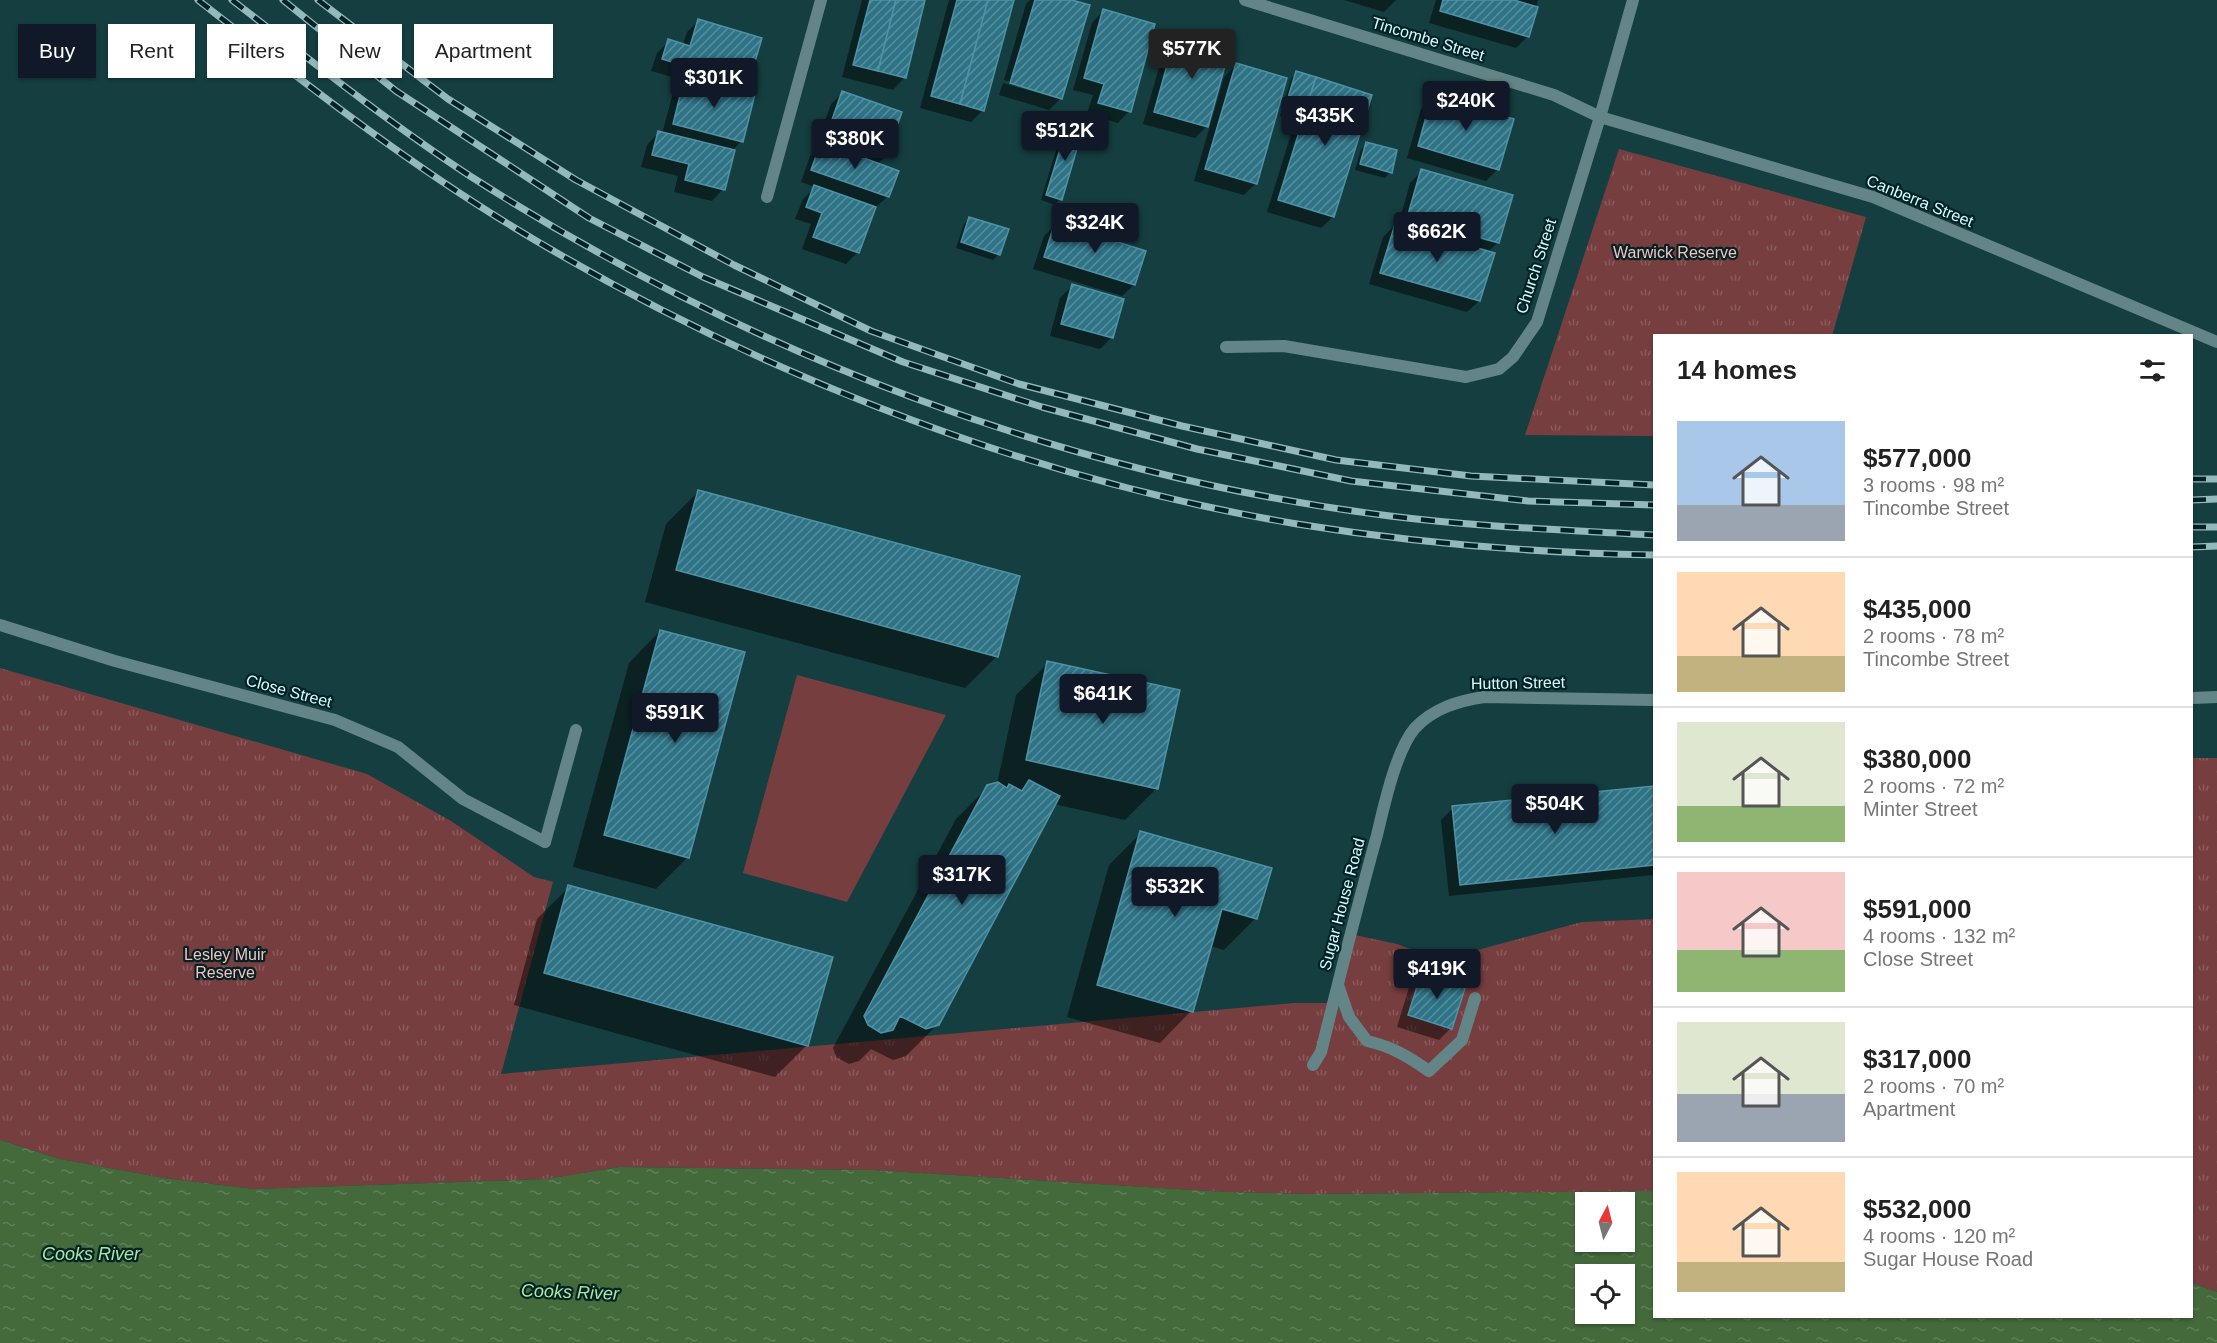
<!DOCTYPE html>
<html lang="en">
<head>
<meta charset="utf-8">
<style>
	body { margin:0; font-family:Helvetica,sans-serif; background:#f6f6f6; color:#222; height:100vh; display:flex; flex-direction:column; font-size:22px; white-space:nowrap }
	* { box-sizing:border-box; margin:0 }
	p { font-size:20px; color:#767676 }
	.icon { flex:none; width:33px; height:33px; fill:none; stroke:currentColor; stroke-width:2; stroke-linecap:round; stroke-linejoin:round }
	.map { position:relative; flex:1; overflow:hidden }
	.details { position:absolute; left:1653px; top:334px; width:540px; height:984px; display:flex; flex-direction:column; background:#fff; border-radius:0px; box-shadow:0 2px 4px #0004 }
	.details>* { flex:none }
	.top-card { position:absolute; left:18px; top:24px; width:570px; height:54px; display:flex; gap:12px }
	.needle { width:39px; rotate:7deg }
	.controls { position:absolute; left:1575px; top:1192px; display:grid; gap:12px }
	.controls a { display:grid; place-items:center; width:60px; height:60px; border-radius:0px; background:#fff; box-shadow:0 2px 4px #0004; font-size:30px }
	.price { position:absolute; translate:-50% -51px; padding:0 14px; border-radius:6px; background:#111827; color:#fff; font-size:20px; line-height:39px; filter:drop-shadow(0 2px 3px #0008) }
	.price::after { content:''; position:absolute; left:50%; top:36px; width:18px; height:14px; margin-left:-9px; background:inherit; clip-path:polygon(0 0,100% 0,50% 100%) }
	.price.on { background:#222; color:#fff }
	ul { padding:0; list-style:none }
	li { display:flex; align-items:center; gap:18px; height:150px; padding:0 24px }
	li+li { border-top:2px solid #e0e0e0 }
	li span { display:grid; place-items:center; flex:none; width:168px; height:120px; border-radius:0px; color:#555 }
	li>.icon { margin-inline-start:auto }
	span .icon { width:72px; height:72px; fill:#fffc; stroke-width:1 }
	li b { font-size:26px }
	h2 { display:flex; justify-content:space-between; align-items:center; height:72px; padding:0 24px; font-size:26px }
	.pill { padding:0 21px; border-radius:0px; background:#fff; box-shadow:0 2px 4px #0004; font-size:21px; line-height:54px }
	.pill.on { background:#111827; color:#fff }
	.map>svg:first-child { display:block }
	.grass { fill:url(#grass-tufts) }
	.garden { fill:#773e3f }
	.water { fill:url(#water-ripples); fill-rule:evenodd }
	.shadow { fill:#0007 }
	.building { fill:url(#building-hatch); stroke:#4f92a6; stroke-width:1.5 }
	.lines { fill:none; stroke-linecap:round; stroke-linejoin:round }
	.lane { stroke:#648587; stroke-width:12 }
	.street { stroke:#648587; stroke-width:12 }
	.rail-casing { stroke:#94b9bb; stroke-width:7 }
	.rail { stroke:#022325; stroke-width:4.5; stroke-dasharray:14; stroke-linecap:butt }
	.labels { text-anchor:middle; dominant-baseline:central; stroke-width:4.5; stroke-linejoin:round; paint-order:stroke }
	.street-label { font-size:16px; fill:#d7fbfd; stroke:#022325 }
	.park-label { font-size:16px; fill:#fbc0be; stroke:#022325 }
	.water-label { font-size:18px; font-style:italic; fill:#ace69f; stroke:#022325 }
</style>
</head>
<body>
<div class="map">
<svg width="2217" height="1343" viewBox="0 0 2217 1343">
	<defs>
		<pattern id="grass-tufts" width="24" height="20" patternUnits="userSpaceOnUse" patternTransform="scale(1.5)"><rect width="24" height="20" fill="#773e3f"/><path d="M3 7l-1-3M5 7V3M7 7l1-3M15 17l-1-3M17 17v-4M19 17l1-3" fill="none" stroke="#8a5b5c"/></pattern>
		<pattern id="water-ripples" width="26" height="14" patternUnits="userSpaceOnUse" patternTransform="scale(1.5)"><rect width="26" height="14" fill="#446a3c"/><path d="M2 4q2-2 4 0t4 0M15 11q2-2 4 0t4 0" fill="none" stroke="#5e8059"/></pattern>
		<pattern id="building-hatch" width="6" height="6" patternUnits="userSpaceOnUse" patternTransform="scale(1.5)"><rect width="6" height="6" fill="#2f7387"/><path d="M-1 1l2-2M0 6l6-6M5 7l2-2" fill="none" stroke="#568f9f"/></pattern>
	</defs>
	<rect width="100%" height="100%" fill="#153e40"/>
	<g class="grass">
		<polygon points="1619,149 1866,217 1832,336 1654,336 1654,436 1525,435"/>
		<polygon points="0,668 367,774 451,821 534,877 553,882 501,1074 1294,1003 1333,1003 1350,934 1397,944 1440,960 1582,922 1654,919 1654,1191 1308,1194 1226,1192 872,1170 619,1167 546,1179 254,1189 164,1178 60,1159 0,1140"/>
		<polygon points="2192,758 2217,758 2217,1292 2192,1283"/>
	</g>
	<polygon class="garden" points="797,675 946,715 847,902 743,873"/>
	<path class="water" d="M0,1140l60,19 104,19 90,11 292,-10 73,-12 253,3 354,22 82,2 346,-3v126h538v-34l25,9v51h-2217zM1586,1203h38v39h-38zM1586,1275h38v39h-38z"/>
	<g class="shadow">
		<polygon points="862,0 924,0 904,78 893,90 842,77"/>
		<polygon points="949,0 1013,0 983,110 971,122 920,108"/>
		<polygon points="1030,0 1067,0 1061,98 1049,110 999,95 1003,83 1056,98 1056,95 1004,80 1026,4"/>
		<polygon points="1344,0 1396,0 1384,12"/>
		<polygon points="1436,0 1538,0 1528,36 1516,48 1429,23"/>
		<polygon points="1103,11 1129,111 1118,123 1087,114 1093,95 1073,90 1092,23"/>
		<polygon points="699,20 747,84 739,91 741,141 732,151 723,189 712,201 674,192 678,176 641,167 647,145 658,133 662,134 674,89 683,80 651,71 657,53 669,41 683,45 687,32"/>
		<polygon points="1177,34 1207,126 1195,138 1143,124 1165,46"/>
		<polygon points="1236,65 1256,183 1244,195 1194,181 1224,77"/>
		<polygon points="1296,73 1333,217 1321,228 1267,212 1295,121 1280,116 1291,79"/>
		<polygon points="842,93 900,113 885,157 877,164 897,171 887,197 875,208 858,252 846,264 802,249 811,224 795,219 803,199 815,187 801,182 810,156 817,149 815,148 831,104"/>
		<polygon points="1433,97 1498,169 1486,181 1407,158 1421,109"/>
		<polygon points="1068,125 1060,199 1055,205 1041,200 1062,131"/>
		<polygon points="1366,144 1390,172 1385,178 1355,170 1361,150"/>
		<polygon points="1422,171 1498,242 1488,252 1479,301 1467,312 1369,284 1383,237 1395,225 1398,226 1410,183"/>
		<polygon points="970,218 999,254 993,260 956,248 964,224"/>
		<polygon points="1056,224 1134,285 1122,296 1033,269 1044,236"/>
		<polygon points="1072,286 1112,337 1100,349 1050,336 1060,298"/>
		<polygon points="698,492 997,656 965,688 645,602 666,524"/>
		<polygon points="660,631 688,857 656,889 573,867 629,663"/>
		<polygon points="1048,663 1157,788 1125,820 1054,804 938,1024 906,1056 893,1060 871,1049 859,1061 849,1064 836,1057 833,1048 956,819 988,787 997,784 1016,695"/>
		<polygon points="1654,787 1653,875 1449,896 1441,820 1453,808"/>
		<polygon points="1141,833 1256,918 1224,950 1210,946 1191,1011 1160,1043 1067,1017 1109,865"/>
		<polygon points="569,887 807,1045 775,1077 514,1005 537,919"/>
		<polygon points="1422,973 1451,1028 1439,1040 1397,1027 1410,984"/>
	</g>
	<g class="building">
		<polygon points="870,0 896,0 878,71 853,65"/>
		<polygon points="896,0 925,0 906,78 878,71"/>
		<polygon points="957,0 988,0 960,104 931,96"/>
		<polygon points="988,0 1014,0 984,111 960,104"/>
		<polygon points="1035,0 1072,0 1090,5 1062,99 1010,83"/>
		<polygon points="1443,0 1514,0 1538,7 1529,37 1440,11"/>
		<polygon points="1103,9 1155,24 1131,112 1098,103 1104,84 1084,78"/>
		<polygon points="698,19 762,38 748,85 662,59 668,39 690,46"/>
		<polygon points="1176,33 1230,48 1208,127 1154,112"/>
		<polygon points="1236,63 1287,78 1257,184 1205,169"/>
		<polygon points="1296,71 1316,77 1304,117 1284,111"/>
		<polygon points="685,75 755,94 743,142 673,124"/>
		<polygon points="1316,77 1372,95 1334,217 1278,200"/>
		<polygon points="842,91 902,112 886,157 826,137"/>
		<polygon points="1432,95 1514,119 1499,170 1418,146"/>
		<polygon points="1068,123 1083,128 1062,200 1046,195"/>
		<polygon points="658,131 735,150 725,190 685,180 689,164 652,155"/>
		<polygon points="821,142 899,171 889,197 811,170"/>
		<polygon points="1366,142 1397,150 1392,173 1360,164"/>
		<polygon points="1421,169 1513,195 1499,243 1407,218"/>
		<polygon points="814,185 876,207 859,253 813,237 822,213 806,207"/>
		<polygon points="969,217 1009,229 1000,255 961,242"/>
		<polygon points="1055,222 1146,251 1135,285 1044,257"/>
		<polygon points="1395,224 1495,253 1480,301 1380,273"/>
		<polygon points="1072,284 1124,299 1113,338 1061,324"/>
		<polygon points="698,490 1020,576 998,657 676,570"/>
		<polygon points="660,630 745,652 689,858 604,835"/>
		<polygon points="1047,661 1180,690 1158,789 1026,760"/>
		<polygon points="1029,780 1060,796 939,1025 926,1029 900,1016 893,1030 881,1033 868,1025 864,1016 987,785 998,782 1007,788 1009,784 1022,791"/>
		<polygon points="1654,786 1654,865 1460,885 1452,806"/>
		<polygon points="1140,831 1272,868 1257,919 1222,909 1193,1012 1097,985"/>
		<polygon points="568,885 833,957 808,1046 544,973"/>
		<polygon points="1422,971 1466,985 1452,1029 1408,1015"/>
	</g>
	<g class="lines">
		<g class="lane">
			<polyline points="545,842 576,730"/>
			<path d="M1338,985l11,32 18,24c24,5 42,16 62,30l33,-31 13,-42"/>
		</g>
		<g class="street">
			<polyline points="1245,0 1554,95 1600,117 1873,197 2217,342"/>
			<polyline points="767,197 821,0"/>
			<polyline points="1226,347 1284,346 1466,377 1499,369 1513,357 1537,322 1600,117 1633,0"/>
			<polyline points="0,625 115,661 335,720 398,747 463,799 545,842"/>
			<polyline points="2192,698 2217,697"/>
			<path d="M1313,1065l8,-13c18,-73 36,-145 56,-217 7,-29 19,-85 38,-107 19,-20 43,-27 69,-31l170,3"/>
		</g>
		<g class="rail-casing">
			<g id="rail">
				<path d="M198,0c95,74 189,148 291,212 241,151 526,265 808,312 118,19 238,29 357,31"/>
				<path d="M232,0c78,60 156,122 238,176 277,177 593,299 920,340 88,11 176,14 264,19"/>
				<polyline points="283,0 396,91 589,218 703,277 903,362 1042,407 1197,449 1351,481 1528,501 1654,505"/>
				<polyline points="318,0 448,99 576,180 734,265 871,331 1019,384 1182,426 1336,460 1471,476 1654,485"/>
				<polyline points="2192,479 2217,479"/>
				<polyline points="2192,500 2217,499"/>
				<polyline points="2192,527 2217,527"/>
				<polyline points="2192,547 2217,546"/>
			</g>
		</g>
		<use href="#rail" class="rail"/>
	</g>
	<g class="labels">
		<g class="street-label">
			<text transform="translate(1428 39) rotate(17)">Tincombe Street</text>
			<text transform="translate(1920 201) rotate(22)">Canberra Street</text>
			<text transform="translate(1536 266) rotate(-72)">Church Street</text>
			<text transform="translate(1518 683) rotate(-1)">Hutton Street</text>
			<text transform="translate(289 691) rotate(15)">Close Street</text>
			<text transform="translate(1342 904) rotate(-75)">Sugar House Road</text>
		</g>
		<g class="park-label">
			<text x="1675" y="252">Warwick Reserve</text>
			<text x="225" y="954">Lesley Muir<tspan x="225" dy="18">Reserve</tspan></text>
		</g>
		<g class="water-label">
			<text x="91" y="1254">Cooks River</text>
			<text transform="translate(570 1292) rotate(2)">Cooks River</text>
		</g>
	</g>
</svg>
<div class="controls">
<a><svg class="needle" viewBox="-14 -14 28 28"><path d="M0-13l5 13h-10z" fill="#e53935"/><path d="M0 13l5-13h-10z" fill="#767676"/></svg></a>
<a><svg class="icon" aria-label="locate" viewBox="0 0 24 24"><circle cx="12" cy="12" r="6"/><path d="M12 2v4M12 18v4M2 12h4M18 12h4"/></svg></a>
</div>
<b class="price on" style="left:1192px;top:80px">$577K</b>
<b class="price" style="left:714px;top:109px">$301K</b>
<b class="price" style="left:1466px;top:132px">$240K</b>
<b class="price" style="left:1325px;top:147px">$435K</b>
<b class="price" style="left:1065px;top:162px">$512K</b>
<b class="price" style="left:855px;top:170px">$380K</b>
<b class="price" style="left:1095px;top:254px">$324K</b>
<b class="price" style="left:1437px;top:263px">$662K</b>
<b class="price" style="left:1103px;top:725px">$641K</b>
<b class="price" style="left:675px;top:744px">$591K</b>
<b class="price" style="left:1555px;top:835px">$504K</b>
<b class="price" style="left:962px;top:906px">$317K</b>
<b class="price" style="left:1175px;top:918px">$532K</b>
<b class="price" style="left:1437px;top:1000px">$419K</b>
<div class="top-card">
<a class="pill on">Buy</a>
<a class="pill">Rent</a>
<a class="pill">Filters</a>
<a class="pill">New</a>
<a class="pill">Apartment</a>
</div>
<section class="details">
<h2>14 homes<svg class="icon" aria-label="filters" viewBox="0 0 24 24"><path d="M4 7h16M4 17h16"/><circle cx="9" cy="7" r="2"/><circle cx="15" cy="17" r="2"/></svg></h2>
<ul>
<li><span style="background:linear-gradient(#a9c7e8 70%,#9aa5b1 0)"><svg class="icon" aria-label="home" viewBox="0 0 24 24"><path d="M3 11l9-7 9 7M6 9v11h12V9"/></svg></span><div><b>$577,000</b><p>3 rooms · 98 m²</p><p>Tincombe Street</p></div></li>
<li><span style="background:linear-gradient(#ffd9b3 70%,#c2b280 0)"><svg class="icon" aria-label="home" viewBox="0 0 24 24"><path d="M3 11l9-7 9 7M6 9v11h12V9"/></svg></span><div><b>$435,000</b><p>2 rooms · 78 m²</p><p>Tincombe Street</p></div></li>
<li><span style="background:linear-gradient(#dfe7d0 70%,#8fb573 0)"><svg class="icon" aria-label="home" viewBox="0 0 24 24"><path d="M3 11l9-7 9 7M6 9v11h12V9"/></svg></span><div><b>$380,000</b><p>2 rooms · 72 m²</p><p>Minter Street</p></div></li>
<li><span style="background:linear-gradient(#f6c9c9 65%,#8fb573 0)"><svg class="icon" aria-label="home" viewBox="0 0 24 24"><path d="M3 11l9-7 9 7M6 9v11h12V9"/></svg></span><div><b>$591,000</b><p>4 rooms · 132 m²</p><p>Close Street</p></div></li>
<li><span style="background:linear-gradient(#dfe7d0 60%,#9aa5b1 0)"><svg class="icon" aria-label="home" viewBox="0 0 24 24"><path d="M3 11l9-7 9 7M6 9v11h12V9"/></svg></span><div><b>$317,000</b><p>2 rooms · 70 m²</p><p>Apartment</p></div></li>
<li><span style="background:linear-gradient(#ffd9b3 75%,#c2b280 0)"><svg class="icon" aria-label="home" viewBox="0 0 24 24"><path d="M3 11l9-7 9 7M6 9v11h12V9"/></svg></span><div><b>$532,000</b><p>4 rooms · 120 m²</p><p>Sugar House Road</p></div></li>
</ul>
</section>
</div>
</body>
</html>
